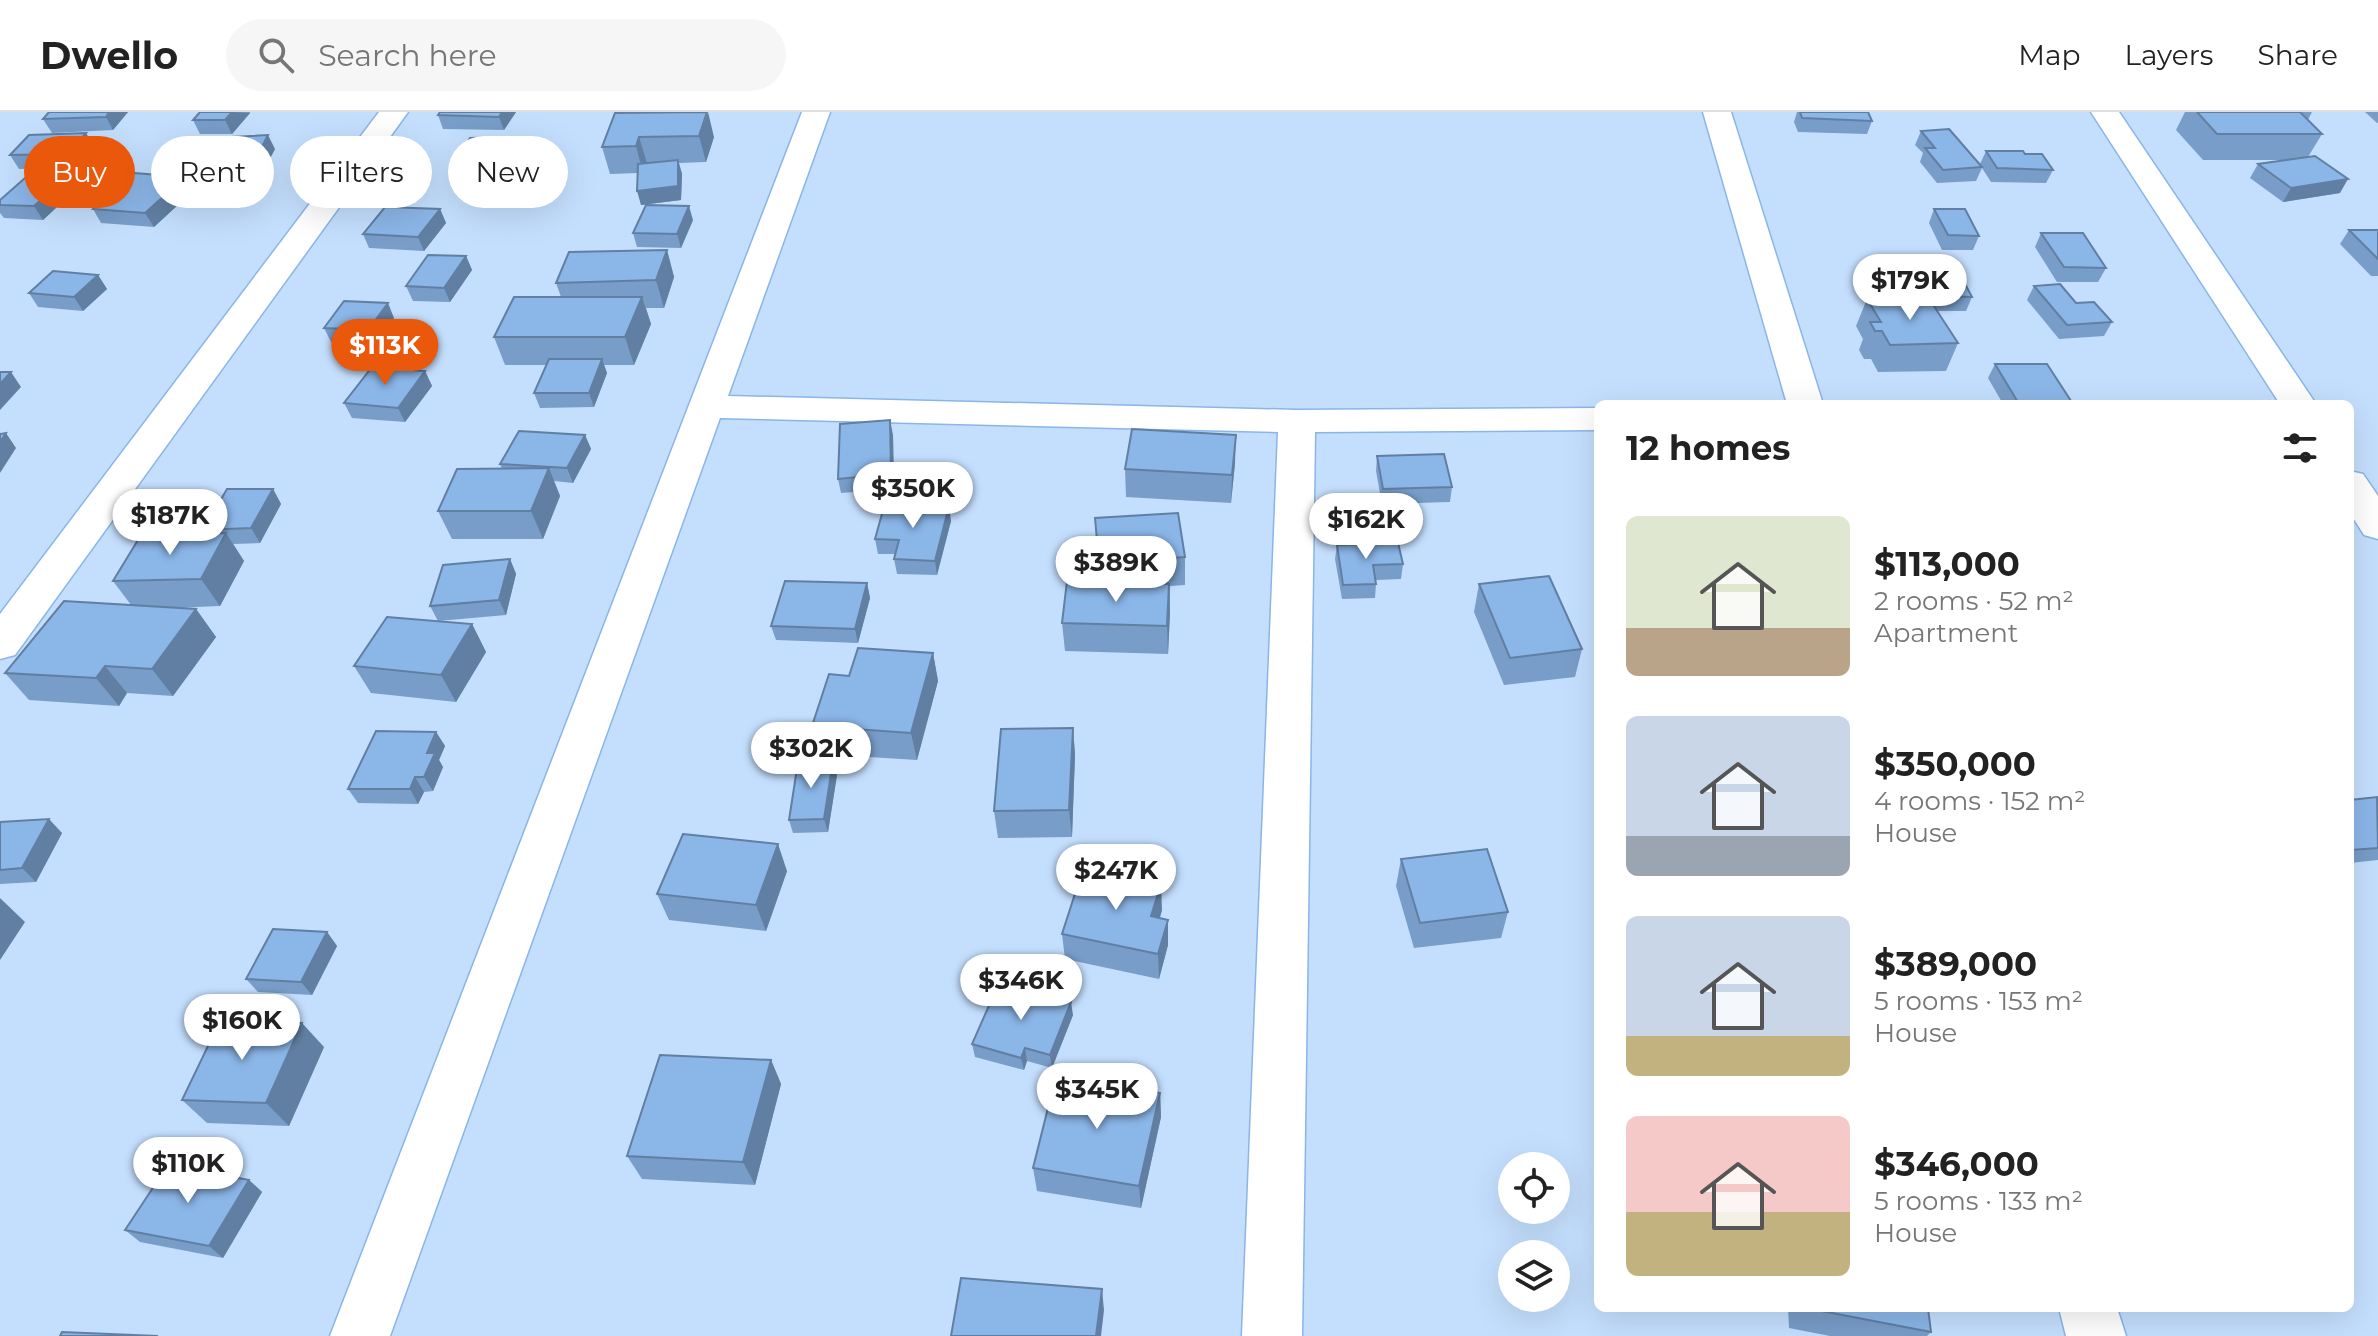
<!DOCTYPE html>
<html lang="en">
<head>
<meta charset="utf-8">
<style>
	body { margin:0; font-family:Montserrat,sans-serif; background:#f6f6f6; color:#222; height:100vh; display:flex; flex-direction:column; font-size:30px; white-space:nowrap }
	* { box-sizing:border-box; margin:0 }
	p { font-size:26px; color:#767676 }
	.icon { flex:none; width:44px; height:44px; fill:none; stroke:currentColor; stroke-width:2; stroke-linecap:round; stroke-linejoin:round }
	.map { position:relative; flex:1; overflow:hidden }
	.side { position:absolute; left:1594px; top:288px; width:760px; height:912px; display:flex; flex-direction:column; background:#fff; border-radius:12px; box-shadow:0 8px 32px #0002 }
	.side>* { flex:none }
	.hud { position:absolute; left:24px; top:24px; width:760px; height:72px; display:flex; gap:16px }
	.fabs { position:absolute; left:1498px; top:1040px; display:grid; gap:16px }
	.fabs a { display:grid; place-items:center; width:72px; height:72px; border-radius:50%; background:#fff; box-shadow:0 8px 32px #0002; font-size:40px }
	.price { position:absolute; translate:-50% -68px; padding:0 18px; border-radius:28px; background:#fff; color:#222; font-size:26px; line-height:52px; filter:drop-shadow(0 2px 4px #0008) }
	.price::after { content:''; position:absolute; left:50%; top:48px; width:24px; height:18px; margin-left:-12px; background:inherit; clip-path:polygon(0 0,100% 0,50% 100%) }
	.price.selected { background:#ea580c; color:#fff }
	ul { padding:0; list-style:none }
	li { display:flex; align-items:center; gap:24px; height:200px; padding:0 32px }
	li span { display:grid; place-items:center; flex:none; width:224px; height:160px; border-radius:12px; color:#555 }
	li>.icon { margin-inline-start:auto }
	span .icon { width:96px; height:96px; fill:#fffc; stroke-width:1 }
	li b { font-size:34px }
	h2 { display:flex; justify-content:space-between; align-items:center; height:96px; padding:0 32px; font-size:34px }
	.pill { padding:0 28px; border-radius:36px; background:#fff; box-shadow:0 8px 32px #0002; font-size:28px; line-height:72px }
	.pill.selected { background:#ea580c; color:#fff }
	header { display:flex; align-items:center; gap:48px; box-sizing:border-box; height:112px; padding:0 40px; background:#fff; border-bottom:2px solid #e0e0e0 }
	header strong { font-size:38px }
	nav { display:flex; gap:44px; margin-inline-start:auto; font-size:28px }
	.search { width:560px; height:72px; background:#f6f6f6; display:flex; align-items:center; gap:20px; box-sizing:border-box; padding:0 28px; border-radius:44px; color:#767676; font-size:30px }
	.map>svg:first-child { display:block }
	.lines { fill:none; stroke-linecap:round; stroke-linejoin:round }
	.minor-casing { stroke:#8ab5e7; stroke-width:3 }
	.minor { fill:#fff; fill-rule:evenodd }
	.wall { fill:#789dc8 }
	.shaded-wall { fill:#617fa2 }
	.building { fill:#8bb6e8; stroke:#617fa2; stroke-width:2 }
</style>
</head>
<body>
<header>
<strong>Dwello</strong>
<div class="search"><svg class="icon" aria-label="search" viewBox="0 0 24 24"><circle cx="10" cy="10" r="6"/><path d="M15 15l6 6"/></svg>Search here</div>
<nav><a>Map</a><a>Layers</a><a>Share</a></nav>
</header>
<div class="map">
<svg width="2378" height="1224" viewBox="0 0 2378 1224">
	<rect width="100%" height="100%" fill="#c4dffe"/>
	<g class="lines">
		<g class="minor-casing">
			<g id="minor">
				<polygon points="379,0 408,0 15,543 0,547 0,502"/>
				<polygon points="802,0 830,0 728,284 1297,298 1598,296 1598,318 1315,320 1302,1224 1242,1224 1278,320 720,306 390,1224 330,1224"/>
				<polygon points="1703,0 1731,0 1823,292 1787,292"/>
				<polygon points="2091,0 2119,0 2316,292 2280,292"/>
				<polygon points="2350,359 2363,362 2378,384 2378,427 2364,423 2350,401"/>
				<polygon points="2059,1196 2117,1196 2126,1224 2066,1224"/>
			</g>
		</g>
		<use href="#minor" class="minor"/>
	</g>
	<g class="wall">
		<polygon points="49,0 128,0 113,18 52,21 43,7"/>
		<polygon points="200,0 250,0 250,1 232,22 200,22 193,8"/>
		<polygon points="516,0 504,18 443,17 438,3"/>
		<polygon points="1797,0 1868,0 1872,9 1867,22 1798,20 1794,10"/>
		<polygon points="2185,0 2312,0 2308,8 2322,22 2308,45 2340,81 2283,90 2250,66 2258,52 2287,48 2203,48 2176,18"/>
		<polygon points="2365,0 2378,0 2378,11 2377,11"/>
		<polygon points="615,1 714,25 706,50 679,51 682,62 681,88 641,93 638,61 610,62 602,35"/>
		<polygon points="1921,19 1980,52 1986,39 2025,42 2053,58 2046,71 1991,70 1982,56 1976,69 1937,71 1920,50 1923,41 1915,33"/>
		<polygon points="86,21 94,35 76,56 19,57 10,43"/>
		<polygon points="275,37 262,61 205,65 197,51"/>
		<polygon points="512,39 503,56 466,58 460,44"/>
		<polygon points="64,68 72,81 43,108 4,106 0,101 0,88"/>
		<polygon points="193,79 154,115 101,111 93,97"/>
		<polygon points="440,97 446,111 424,139 369,136 363,122"/>
		<polygon points="1934,97 1979,124 1973,138 1942,138 1929,111"/>
		<polygon points="693,108 681,136 637,135 633,121"/>
		<polygon points="2349,118 2378,118 2378,164 2371,164 2340,132"/>
		<polygon points="2041,121 2106,156 2098,170 2057,170 2035,135"/>
		<polygon points="667,138 674,165 664,196 646,196 651,212 634,253 604,253 607,261 594,295 540,296 534,281 547,253 505,253 494,225 561,185 556,171"/>
		<polygon points="466,144 472,158 450,190 413,189 406,174"/>
		<polygon points="1895,155 1972,185 1966,199 1937,199 1958,231 1946,259 1878,260 1871,247 1864,247 1859,238 1863,227 1856,214 1867,187 1897,186 1889,169"/>
		<polygon points="98,163 107,177 83,199 38,195 29,181"/>
		<polygon points="2034,174 2076,191 2112,210 2104,224 2059,227 2027,188"/>
		<polygon points="394,206 375,232 331,230 324,216"/>
		<polygon points="1995,252 2073,292 2003,292 1988,266"/>
		<polygon points="425,259 432,274 405,310 352,306 344,291"/>
		<polygon points="585,323 591,337 573,371 554,369 560,384 543,427 452,427 438,399 502,357 500,352"/>
		<polygon points="893,323 894,377 841,381 838,367"/>
		<polygon points="1377,344 1452,375 1450,390 1382,392 1376,359"/>
		<polygon points="1235,351 1231,391 1126,385 1125,357"/>
		<polygon points="273,377 281,392 260,431 233,432 244,449 220,494 172,496 196,497 216,525 173,584 127,581 119,594 29,588 5,561 131,493 113,469 205,422 203,418"/>
		<polygon points="1095,406 1185,445 1185,473 1170,474 1170,500 1168,542 1065,539 1062,511 1100,470"/>
		<polygon points="951,409 937,463 897,462 894,447 895,442 878,442 875,427"/>
		<polygon points="1337,433 1403,452 1401,467 1376,468 1376,472 1375,486 1342,487 1335,447"/>
		<polygon points="510,447 516,462 506,503 438,509 430,494"/>
		<polygon points="867,471 870,486 858,531 776,528 771,514"/>
		<polygon points="1479,472 1582,537 1575,565 1504,573 1474,500"/>
		<polygon points="472,512 486,540 456,590 371,581 354,554"/>
		<polygon points="933,541 938,569 917,648 820,642 812,614 849,564"/>
		<polygon points="1073,616 1075,643 1072,725 998,726 994,699"/>
		<polygon points="436,620 445,634 439,648 443,655 433,679 424,680 418,692 358,691 348,677"/>
		<polygon points="837,663 828,720 793,721 789,708"/>
		<polygon points="2378,687 2378,748 2350,751 2350,688"/>
		<polygon points="0,710 62,721 36,770 0,772"/>
		<polygon points="1401,747 1508,800 1501,826 1414,836 1396,774"/>
		<polygon points="787,759 766,819 669,808 657,782"/>
		<polygon points="1162,798 1160,806 1168,833 1159,867 1065,847 1062,822"/>
		<polygon points="327,820 337,834 312,883 258,880 246,867"/>
		<polygon points="1073,903 1052,956 1027,949 1024,958 975,945 972,932"/>
		<polygon points="324,935 289,1014 207,1011 182,988"/>
		<polygon points="771,948 781,972 755,1073 642,1067 627,1044"/>
		<polygon points="1160,981 1161,1005 1141,1096 1037,1079 1033,1056"/>
		<polygon points="249,1068 262,1080 223,1146 140,1130 125,1118"/>
		<polygon points="1788,1196 1928,1196 1931,1220 1927,1224 1830,1224 1789,1216"/>
		<polygon points="2211,1196 2232,1196 2212,1199"/>
	</g>
	<g class="shaded-wall">
		<polygon points="109,0 128,0 113,18 106,5"/>
		<polygon points="232,0 250,1 232,22 225,8"/>
		<polygon points="502,0 516,0 504,18 499,5"/>
		<polygon points="708,0 714,25 706,50 699,24"/>
		<polygon points="86,21 94,35 76,56 68,42"/>
		<polygon points="268,23 275,37 262,61 255,48"/>
		<polygon points="507,25 512,39 503,56 498,43"/>
		<polygon points="639,25 647,51 643,61 636,34"/>
		<polygon points="678,48 682,62 681,88 641,93 637,79"/>
		<polygon points="185,65 193,79 154,115 145,101"/>
		<polygon points="2348,67 2340,81 2283,90 2291,76"/>
		<polygon points="64,68 72,81 43,108 34,94"/>
		<polygon points="689,94 693,108 681,136 677,122"/>
		<polygon points="440,97 446,111 424,139 418,125"/>
		<polygon points="667,138 674,165 664,196 656,168"/>
		<polygon points="466,144 472,158 450,190 444,176"/>
		<polygon points="98,163 107,177 83,199 74,185"/>
		<polygon points="642,185 651,212 634,253 625,225"/>
		<polygon points="388,191 394,206 375,232 368,218"/>
		<polygon points="602,247 607,261 594,295 589,281"/>
		<polygon points="425,259 432,274 405,310 398,296"/>
		<polygon points="11,260 21,275 0,298 0,272"/>
		<polygon points="890,308 893,323 894,377 891,362"/>
		<polygon points="6,321 16,336 0,361 0,330"/>
		<polygon points="585,323 591,337 573,371 567,356"/>
		<polygon points="1236,323 1235,351 1231,391 1232,363"/>
		<polygon points="549,356 560,384 543,427 531,399"/>
		<polygon points="273,377 281,392 260,431 251,416"/>
		<polygon points="949,394 951,409 937,463 935,449"/>
		<polygon points="226,421 244,449 220,494 201,467"/>
		<polygon points="510,447 516,462 506,503 499,488"/>
		<polygon points="867,471 870,486 858,531 855,517"/>
		<polygon points="1169,472 1170,500 1168,542 1167,514"/>
		<polygon points="196,497 216,525 173,584 152,557"/>
		<polygon points="472,512 486,540 456,590 441,563"/>
		<polygon points="933,541 938,569 917,648 911,621"/>
		<polygon points="105,554 127,581 119,594 96,566"/>
		<polygon points="1073,616 1075,643 1072,725 1069,698"/>
		<polygon points="436,620 445,634 439,648 443,655 433,679 424,665 427,641"/>
		<polygon points="833,649 837,663 828,720 824,707"/>
		<polygon points="415,665 424,680 418,692 410,677"/>
		<polygon points="49,707 62,721 36,770 22,756"/>
		<polygon points="778,732 787,759 766,819 756,793"/>
		<polygon points="1161,772 1162,798 1152,830 1151,804"/>
		<polygon points="0,786 25,810 0,848"/>
		<polygon points="1168,808 1168,833 1159,867 1158,842"/>
		<polygon points="327,820 337,834 312,883 301,870"/>
		<polygon points="1071,890 1073,903 1052,956 1050,943"/>
		<polygon points="302,911 324,935 289,1014 266,991"/>
		<polygon points="1025,936 1027,949 1024,958 1021,946"/>
		<polygon points="771,948 781,972 755,1073 743,1050"/>
		<polygon points="1160,981 1161,1005 1141,1096 1139,1074"/>
		<polygon points="249,1068 262,1080 223,1146 209,1134"/>
		<polygon points="1102,1177 1104,1198 1101,1224 1096,1224"/>
	</g>
	<g class="building">
		<polygon points="49,0 109,0 106,5 43,7"/>
		<polygon points="200,0 232,0 225,8 193,8"/>
		<polygon points="440,0 502,0 499,5 438,3"/>
		<polygon points="707,0 699,24 639,25 636,34 602,35 615,1"/>
		<polygon points="1800,0 1868,0 1872,9 1802,6"/>
		<polygon points="2197,0 2300,0 2322,22 2217,22"/>
		<polygon points="1949,17 1982,55 1943,58 1925,36 1935,36 1921,19"/>
		<polygon points="86,21 68,42 10,43 29,23"/>
		<polygon points="268,23 255,48 197,51 212,26"/>
		<polygon points="507,25 498,43 460,44 470,26"/>
		<polygon points="1986,39 2023,39 2025,42 2042,42 2053,58 1997,56"/>
		<polygon points="2315,44 2348,67 2291,76 2258,52"/>
		<polygon points="678,48 678,74 637,79 638,52"/>
		<polygon points="134,61 185,65 145,101 93,97"/>
		<polygon points="25,66 64,68 34,94 0,93 0,88"/>
		<polygon points="646,93 689,94 677,122 633,121"/>
		<polygon points="385,95 440,97 418,125 363,122"/>
		<polygon points="1934,97 1965,97 1979,124 1948,123"/>
		<polygon points="2349,118 2378,118 2378,147"/>
		<polygon points="2041,121 2083,121 2106,156 2064,155"/>
		<polygon points="667,138 656,168 556,171 569,140"/>
		<polygon points="428,143 466,144 444,176 406,174"/>
		<polygon points="1895,155 1957,157 1972,185 1908,183"/>
		<polygon points="53,159 98,163 74,185 29,181"/>
		<polygon points="2060,172 2076,191 2094,190 2112,210 2067,213 2034,174"/>
		<polygon points="514,185 642,185 625,225 494,225"/>
		<polygon points="1928,185 1958,231 1890,233 1882,219 1875,219 1870,210 1881,210 1867,187"/>
		<polygon points="344,189 388,191 368,218 324,216"/>
		<polygon points="549,247 602,247 589,281 534,281"/>
		<polygon points="1995,252 2047,252 2073,292 2019,292"/>
		<polygon points="372,255 425,259 398,296 344,291"/>
		<polygon points="0,260 11,260 0,272"/>
		<polygon points="2082,291 2141,292 2082,292"/>
		<polygon points="890,308 891,362 838,367 840,312"/>
		<polygon points="1132,317 1236,323 1232,363 1125,357"/>
		<polygon points="519,319 585,323 567,356 500,352"/>
		<polygon points="6,321 0,330 0,322"/>
		<polygon points="1444,342 1452,375 1383,377 1377,344"/>
		<polygon points="549,356 531,399 438,399 457,357"/>
		<polygon points="227,377 273,377 251,416 203,418"/>
		<polygon points="885,391 949,394 935,449 894,447 899,428 875,427"/>
		<polygon points="1178,401 1185,445 1099,451 1095,406"/>
		<polygon points="226,421 201,467 113,469 141,423"/>
		<polygon points="1398,431 1403,452 1373,453 1376,472 1343,473 1337,433"/>
		<polygon points="510,447 499,488 430,494 443,453"/>
		<polygon points="1549,464 1582,537 1510,546 1479,472"/>
		<polygon points="785,469 867,471 855,517 771,514"/>
		<polygon points="1067,469 1169,472 1167,514 1062,511"/>
		<polygon points="64,489 196,497 152,557 105,554 96,566 5,561"/>
		<polygon points="387,505 472,512 441,563 354,554"/>
		<polygon points="858,536 933,541 911,621 812,614 829,562 849,564"/>
		<polygon points="1073,616 1069,698 994,699 1001,617"/>
		<polygon points="376,619 436,620 427,641 435,641 424,665 415,665 410,677 348,677"/>
		<polygon points="833,649 824,707 789,708 798,650"/>
		<polygon points="2377,685 2378,736 2351,738 2350,688"/>
		<polygon points="49,707 22,756 0,758 0,710"/>
		<polygon points="683,722 778,732 756,793 657,782"/>
		<polygon points="1487,737 1508,800 1420,811 1401,747"/>
		<polygon points="1083,757 1161,772 1151,804 1168,808 1158,842 1062,822"/>
		<polygon points="273,817 327,820 301,870 246,867"/>
		<polygon points="999,871 1071,890 1050,943 1025,936 1021,946 972,932"/>
		<polygon points="220,909 302,911 266,991 182,988"/>
		<polygon points="660,943 771,948 743,1050 627,1044"/>
		<polygon points="1056,964 1160,981 1139,1074 1033,1056"/>
		<polygon points="168,1053 249,1068 209,1134 125,1118"/>
		<polygon points="961,1166 1102,1177 1096,1224 951,1224"/>
		<polygon points="1806,1196 1928,1196 1931,1220"/>
		<polygon points="62,1220 158,1224 60,1224"/>
	</g>
</svg>
<div class="fabs">
<a><svg class="icon" aria-label="locate" viewBox="0 0 24 24"><circle cx="12" cy="12" r="6"/><path d="M12 2v4M12 18v4M2 12h4M18 12h4"/></svg></a>
<a><svg class="icon" aria-label="layers" viewBox="0 0 24 24"><path d="M12 4l9 5-9 5-9-5zM3 14l9 5 9-5"/></svg></a>
</div>
<b class="price" style="left:1910px;top:210px">$179K</b>
<b class="price selected" style="left:385px;top:275px">$113K</b>
<b class="price" style="left:913px;top:418px">$350K</b>
<b class="price" style="left:170px;top:445px">$187K</b>
<b class="price" style="left:1366px;top:449px">$162K</b>
<b class="price" style="left:1116px;top:492px">$389K</b>
<b class="price" style="left:811px;top:678px">$302K</b>
<b class="price" style="left:1116px;top:800px">$247K</b>
<b class="price" style="left:1021px;top:910px">$346K</b>
<b class="price" style="left:242px;top:950px">$160K</b>
<b class="price" style="left:1097px;top:1019px">$345K</b>
<b class="price" style="left:188px;top:1093px">$110K</b>
<div class="hud">
<a class="pill selected">Buy</a>
<a class="pill">Rent</a>
<a class="pill">Filters</a>
<a class="pill">New</a>
</div>
<section class="side">
<h2>12 homes<svg class="icon" aria-label="filters" viewBox="0 0 24 24"><path d="M4 7h16M4 17h16"/><circle cx="9" cy="7" r="2"/><circle cx="15" cy="17" r="2"/></svg></h2>
<ul>
<li><span style="background:linear-gradient(#dfe7d0 70%,#b9a48a 0)"><svg class="icon" aria-label="home" viewBox="0 0 24 24"><path d="M3 11l9-7 9 7M6 9v11h12V9"/></svg></span><div><b>$113,000</b><p>2 rooms · 52 m²</p><p>Apartment</p></div></li>
<li><span style="background:linear-gradient(#c9d6e8 75%,#9aa5b1 0)"><svg class="icon" aria-label="home" viewBox="0 0 24 24"><path d="M3 11l9-7 9 7M6 9v11h12V9"/></svg></span><div><b>$350,000</b><p>4 rooms · 152 m²</p><p>House</p></div></li>
<li><span style="background:linear-gradient(#c9d6e8 75%,#c2b280 0)"><svg class="icon" aria-label="home" viewBox="0 0 24 24"><path d="M3 11l9-7 9 7M6 9v11h12V9"/></svg></span><div><b>$389,000</b><p>5 rooms · 153 m²</p><p>House</p></div></li>
<li><span style="background:linear-gradient(#f6c9c9 60%,#c2b280 0)"><svg class="icon" aria-label="home" viewBox="0 0 24 24"><path d="M3 11l9-7 9 7M6 9v11h12V9"/></svg></span><div><b>$346,000</b><p>5 rooms · 133 m²</p><p>House</p></div></li>
</ul>
</section>
</div>
</body>
</html>
